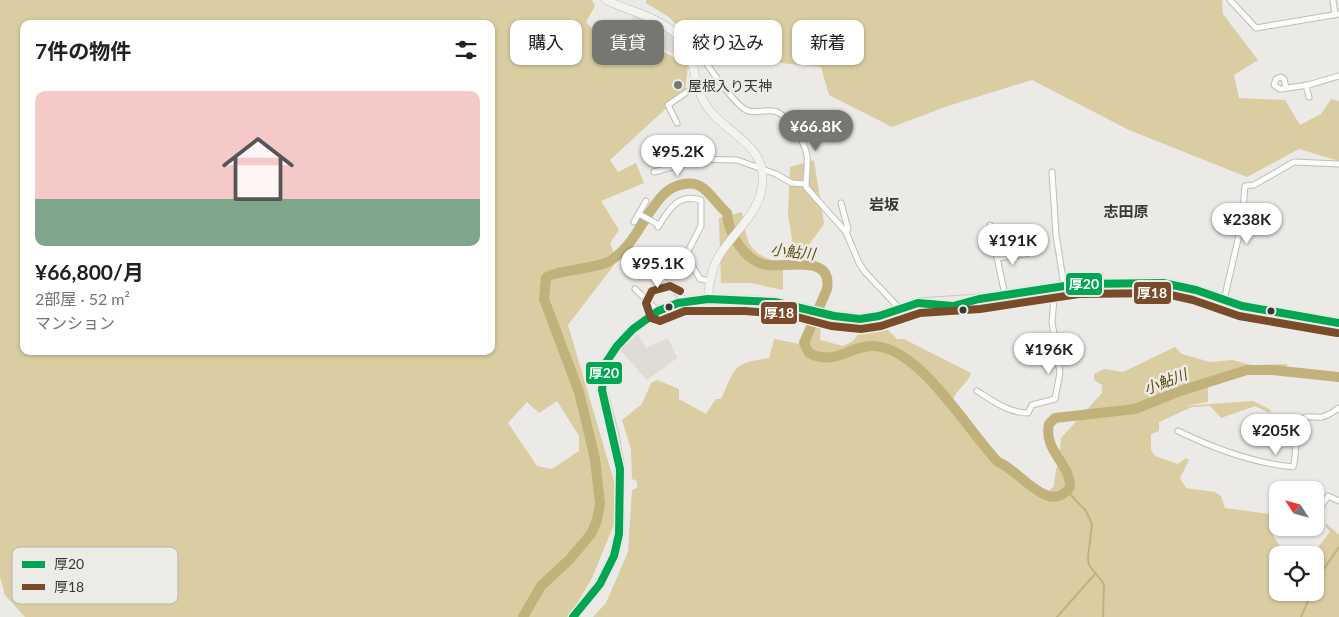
<!DOCTYPE html>
<html lang="ja">
<head>
<meta charset="utf-8">
<style>
	body { margin:0; font-family:Lato,"Noto Sans JP",sans-serif; background:#f6f6f6; color:#202124; height:100vh; display:flex; flex-direction:column; font-size:19px; white-space:nowrap }
	* { box-sizing:border-box; margin:0 }
	p { font-size:16px; color:#757577 }
	.icon { flex:none; width:28px; height:28px; fill:none; stroke:currentColor; stroke-width:2; stroke-linecap:round; stroke-linejoin:round }
	.map { position:relative; flex:1; overflow:hidden }
	.side { position:absolute; left:20px; top:20px; width:475px; height:335px; display:flex; flex-direction:column; background:#fff; border-radius:10px; box-shadow:0 1px 4px #0004 }
	.side>* { flex:none }
	.hud { position:absolute; left:510px; top:20px; width:475px; height:45px; display:flex; gap:10px }
	.needle { width:32px; rotate:306deg }
	.buttons { position:absolute; left:1269px; top:481px; display:grid; gap:10px }
	.buttons a { display:grid; place-items:center; width:55px; height:55px; border-radius:10px; background:#fff; box-shadow:0 1px 4px #0004; font-size:25px }
	.price { position:absolute; translate:-50% -42px; padding:0 11px; border-radius:18px; background:#fff; color:#222; font-size:16px; line-height:32px; filter:drop-shadow(0 1px 2px #0008) }
	.price::after { content:''; position:absolute; left:50%; top:30px; width:15px; height:11px; margin-left:-8px; background:inherit; clip-path:polygon(0 0,100% 0,50% 100%) }
	.price.selected { background:#767673; color:#fff }
	ul { padding:0; list-style:none }
	li { display:grid; align-content:center; gap:10px; height:265px; padding:0 15px }
	li+li { border-top:1px solid #e0e0e0 }
	li span { display:grid; place-items:center; height:155px; border-radius:10px; color:#555 }
	li>.icon { margin-inline-start:auto }
	span .icon { width:90px; height:90px; fill:#fffc; stroke-width:1 }
	li b { font-size:21px }
	h2 { display:flex; justify-content:space-between; align-items:center; height:60px; padding:0 15px; font-size:21px }
	.pill { padding:0 18px; border-radius:10px; background:#fff; box-shadow:0 1px 4px #0004; font-size:18px; line-height:45px }
	.pill.selected { background:#767673; color:#fff }
	.map>svg:first-child { display:block }
	.built { fill:#dedcd5 }
	.forest { fill:#d9cda1; fill-rule:evenodd }
	.lines { fill:none; stroke-linecap:round; stroke-linejoin:round }
	.stream { stroke:#c1b27b; stroke-width:2 }
	.river { stroke:#c1b27b; stroke-width:10 }
	.street-casing { stroke:#bebdbc; stroke-width:7 }
	.secondary-casing { stroke:#bebdbc; stroke-width:9 }
	.primary-casing { stroke:#c8c8c6; stroke-width:11 }
	.street { stroke:#fcfcfb; stroke-width:5 }
	.secondary { stroke:#f4f2ef; stroke-width:8 }
	.primary { stroke:#eceae1; stroke-width:9 }
	.bus-1-casing { stroke:#ecebe6; stroke-width:11 }
	.bus-2-casing { stroke:#ecebe6; stroke-width:11 }
	.bus-1 { stroke:#00a651; stroke-width:8 }
	.bus-2 { stroke:#7a4b2a; stroke-width:8 }
	.poi-dot { fill:#767673; stroke:#ecebe6; stroke-width:2 }
	.bus-dot { fill:#373735; stroke:#ecebe6; stroke-width:2 }
	.labels { text-anchor:middle; dominant-baseline:central; stroke-width:5; stroke-linejoin:round; paint-order:stroke }
	.poi-label { font-size:14px; fill:#373735; stroke:#ecebe6; text-anchor:start }
	.neighbourhood-label { font-size:15px; font-weight:bold; fill:#373735; stroke:#ecebe6 }
	.water-label { font-size:15px; font-style:italic; fill:#5d4d12; stroke:#ecebe6 }
	.key { fill:#ecebe6; stroke:#b6b5b1; stroke-width:1 }
	.key-label { font-size:14px; fill:#373735 }
	.line-badge { stroke:#ecebe6; stroke-width:2 }
	.badge-label { font-size:14px; text-anchor:middle; font-weight:bold; fill:#fff }
</style>
</head>
<body>
<div class="map">
<svg width="1339" height="617" viewBox="0 0 1339 617">
	<rect width="100%" height="100%" fill="#ebeae7"/>
	<g class="built">
		<polygon points="634,15 661,26 654,38 630,25"/>
		<polygon points="668,31 683,48 690,64 661,47 659,43"/>
		<polygon points="638,334 646,348 668,338 677,358 647,380 620,350"/>
	</g>
	<g class="forest">
		<path d="M0,0h592l3,6 -9,16 6,7 38,-3 27,22 31,17 -3,26 -75,69 8,12 18,-9 8,20 -43,18 18,29 -9,13 7,18 -49,64 46,156 1,41 -23,56 -23,39h-544l-20,-22 -5,-18zM24,24h467v327h-467zM557,401l22,35v15l-27,18 -15,-3 -29,-43 19,-21 12,11z"/>
		<polygon points="646,0 1222,0 1223,14 1258,60 1234,75 1239,98 1285,100 1300,125 1321,114 1331,99 1339,101 1339,161 1299,149 1247,177 1129,130 1032,80 948,106 892,127 829,95 821,67 780,63 766,37 750,34 738,54 711,54 694,45 669,17 646,3"/>
		<polygon points="814,160 824,224 805,250 793,245 788,214 790,167"/>
		<path d="M742,212c6,36 5,39 41,53v25l-32,-7h-30l-2,-65z"/>
		<path d="M814,322l7,1 -1,17 23,6 10,-5 9,-12 19,-6 16,16h7l67,34c-3,10 -14,16 -18,27l15,19 2,13 47,49 15,8 16,3 6,-6 2,-17 3,-6 2,-25 41,-45v-8l-8,-5v-6l10,-5 19,3 52,-25 7,7 28,8 22,-2 20,5 35,-1v11h-18l-7,-5 -57,10 3,5v17l-25,4 70,-5 18,9 -2,3 -14,-7 -34,12 -11,-12 -18,1 -33,15v9l-8,3v16l4,6 23,8 8,-6 3,2 -9,18 6,10 29,4 6,4 4,12 44,6 8,-3v12l-4,13 14,19h-9v37h37v-37h-3l18,-23 -5,-6 2,-2 12,11v82h-746l13,-14 22,-51 4,-62 5,-2v-7l-5,-2 -1,-30 -9,-29 20,-16 9,-21 6,-3 22,9v10l27,15 10,-15h5c16,-33 10,-35 48,-41l5,-19 31,6z"/>
	</g>
	<g class="lines">
		<g class="stream">
			<polyline points="1067,491 1086,511 1092,524 1088,558 1089,565 1104,584 1103,617"/>
			<polyline points="1315,582 1339,547"/>
			<polyline points="1057,617 1095,574"/>
			<polyline points="1301,617 1312,592"/>
		</g>
		<path class="river" d="M523,617l18,-31 29,-27 21,-25 6,-14 3,-16 -5,-45 -16,-67 -35,-93 2,-21c5,-7 48,-9 62,-16 27,-15 35,-47 56,-68 9,-9 28,-15 39,-6 9,7 15,17 24,25 1,20 18,49 40,52 19,3 66,-12 60,24l-23,54 5,10c27,14 42,-9 66,-7 47,4 92,84 123,116 21,7 51,55 72,25 1,-23 -27,-36 -21,-63l6,-6 80,-9 42,-17 70,-22h25l67,7"/>
		<g class="street-casing">
			<g id="street">
				<polyline points="1230,0 1256,28 1339,14"/>
				<polyline points="1333,0 1335,15"/>
				<path d="M691,56l8,-3c10,14 34,50 47,57 10,5 21,-2 31,2 12,5 28,30 30,44 1,10 -1,21 -1,31l40,45 13,31 6,9 34,36"/>
				<polyline points="1306,85 1309,97"/>
				<polyline points="1286,88 1284,79 1281,77 1276,79 1274,85 1280,89 1281,89 1308,85 1339,76"/>
				<polyline points="677,123 668,105 697,85"/>
				<polyline points="654,172 687,163 693,159 737,160 776,174 792,183 806,184"/>
				<polyline points="1052,172 1056,235 1064,285"/>
				<polyline points="841,203 848,229 846,232"/>
				<polyline points="639,214 659,225"/>
				<polyline points="634,222 646,201"/>
				<polyline points="990,225 1005,295"/>
				<path d="M658,227c11,-18 20,-34 43,-27v26l-17,33"/>
				<polyline points="677,255 693,267 700,279 710,281"/>
				<polyline points="998,258 1026,254"/>
				<polyline points="647,268 681,296 683,301"/>
				<polyline points="635,289 658,311"/>
				<polyline points="1224,300 1242,222 1245,186 1254,185 1294,162 1339,164"/>
				<path d="M977,391c16,10 32,22 51,22l4,-8 23,-6 5,-26 -8,-51 3,-35"/>
				<path d="M1178,431c37,18 75,32 115,36 5,-12 -1,-47 13,-50 5,-1 11,1 16,0 6,-1 12,-6 17,-9"/>
				<polyline points="1320,508 1328,496 1339,501"/>
			</g>
		</g>
		<g class="secondary-casing">
			<path id="secondary" d="M606,0c22,11 50,16 69,33 20,18 17,42 27,65 17,37 71,43 59,94 -6,25 -29,42 -42,64 -8,13 -10,28 -11,43"/>
		</g>
		<g class="primary-casing">
			<polyline id="primary" points="573,617 600,584 614,556 619,534 620,469 614,435 602,390 605,364 617,346 633,329 658,311 678,303 708,299 775,302 834,316 860,319 879,316 918,303 979,299 1078,284 1163,283 1196,290 1242,306 1339,323"/>
		</g>
		<use href="#street" class="street"/>
		<use href="#secondary" class="secondary"/>
		<use href="#primary" class="primary"/>
		<g class="bus-1-casing">
			<polyline id="bus-1" points="573,617 600,584 614,556 619,534 620,469 602,390 605,364 617,346 633,329 658,311 678,303 708,299 775,302 834,316 860,319 879,316 918,303 953,306 979,299 1078,284 1163,283 1196,290 1242,306 1339,323"/>
		</g>
		<g class="bus-2-casing">
			<polyline id="bus-2" points="680,291 670,286 652,291 646,303 651,318 660,321 685,311 745,311 786,314 831,326 861,329 881,326 920,313 980,309 1079,294 1162,293 1193,300 1239,316 1337,333"/>
		</g>
		<use href="#bus-1" class="bus-1"/>
		<use href="#bus-2" class="bus-2"/>
	</g>
	<circle class="poi-dot" cx="678" cy="85" r="5"/>
	<g class="bus-dot">
		<circle cx="669" cy="307" r="4.5"/>
		<circle cx="963" cy="310" r="4.5"/>
		<circle cx="1271" cy="311" r="4.5"/>
	</g>
	<g class="labels">
		<g class="poi-label">
			<text x="688" y="85">屋根入り天神</text>
		</g>
		<g class="neighbourhood-label">
			<text x="884" y="204">岩坂</text>
			<text x="1126" y="211">志田原</text>
		</g>
		<g class="water-label">
			<text transform="translate(793 251) rotate(6)">小鮎川</text>
			<text transform="translate(1165 381) rotate(-21)">小鮎川</text>
		</g>
	</g>
	<rect x="12" y="547" width="166" height="57" rx="8" class="key"/>
	<rect x="22" y="561" width="23" height="7" fill="#00a651"/>
	<rect x="22" y="584" width="23" height="6" fill="#7a4b2a"/>
	<g class="key-label">
		<text x="54" y="569">厚20</text>
		<text x="54" y="592">厚18</text>
	</g>
	<g class="line-badge">
		<rect x="1065" y="272" width="38" height="24" rx="5" fill="#00a651"/>
		<rect x="1133" y="281" width="39" height="24" rx="5" fill="#7a4b2a"/>
		<rect x="760" y="301" width="38" height="24" rx="5" fill="#7a4b2a"/>
		<rect x="585" y="361" width="38" height="24" rx="5" fill="#00a651"/>
	</g>
	<g class="badge-label">
		<text x="1084" y="289">厚20</text>
		<text x="1152" y="298">厚18</text>
		<text x="779" y="318">厚18</text>
		<text x="604" y="378">厚20</text>
	</g>
</svg>
<div class="buttons">
<a><svg class="needle" viewBox="-14 -14 28 28"><path d="M0-13l5 13h-10z" fill="#e53935"/><path d="M0 13l5-13h-10z" fill="#757577"/></svg></a>
<a><svg class="icon" aria-label="locate" viewBox="0 0 24 24"><circle cx="12" cy="12" r="6"/><path d="M12 2v4M12 18v4M2 12h4M18 12h4"/></svg></a>
</div>
<b class="price selected" style="left:816px;top:152px">¥66.8K</b>
<b class="price" style="left:678px;top:177px">¥95.2K</b>
<b class="price" style="left:1247px;top:245px">¥238K</b>
<b class="price" style="left:1013px;top:266px">¥191K</b>
<b class="price" style="left:658px;top:289px">¥95.1K</b>
<b class="price" style="left:1049px;top:375px">¥196K</b>
<b class="price" style="left:1276px;top:456px">¥205K</b>
<div class="hud">
<a class="pill">購入</a>
<a class="pill selected">賃貸</a>
<a class="pill">絞り込み</a>
<a class="pill">新着</a>
</div>
<section class="side">
<h2>7件の物件<svg class="icon" aria-label="filters" viewBox="0 0 24 24"><path d="M4 7h16M4 17h16"/><circle cx="9" cy="7" r="2"/><circle cx="15" cy="17" r="2"/></svg></h2>
<ul>
<li><span style="background:linear-gradient(#f6c9c9 70%,#7fa58c 0)"><svg class="icon" aria-label="home" viewBox="0 0 24 24"><path d="M3 11l9-7 9 7M6 9v11h12V9"/></svg></span><div><b>¥66,800/月</b><p>2部屋 · 52 m²</p><p>マンション</p></div></li>
</ul>
</section>
</div>
</body>
</html>
